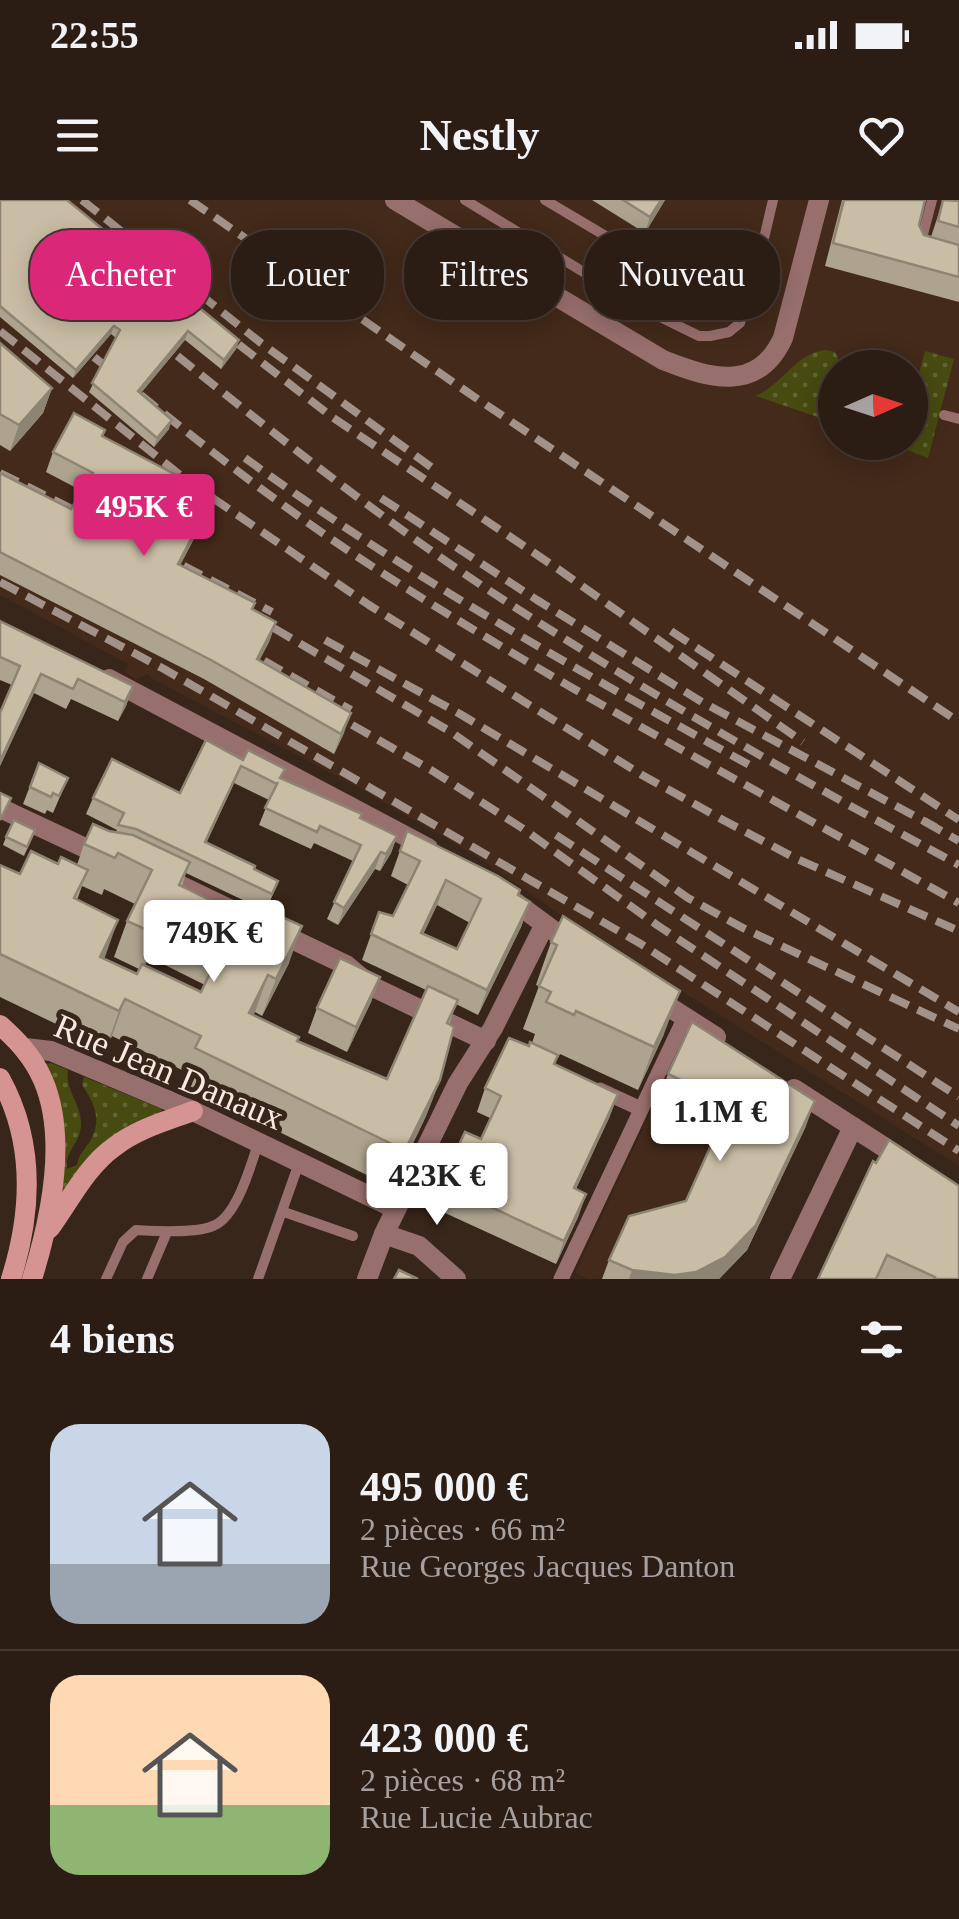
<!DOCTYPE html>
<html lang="fr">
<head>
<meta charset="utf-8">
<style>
	body { margin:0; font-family:Georgia,serif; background:#372922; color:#f1f3f6; height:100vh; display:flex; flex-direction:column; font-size:38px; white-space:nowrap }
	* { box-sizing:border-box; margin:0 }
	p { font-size:32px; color:#a6a1a0 }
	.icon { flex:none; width:55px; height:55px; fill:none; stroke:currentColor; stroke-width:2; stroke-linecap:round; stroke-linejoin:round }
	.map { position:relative; height:1079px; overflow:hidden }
	.sheet { display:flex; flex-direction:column; background:#2b1c14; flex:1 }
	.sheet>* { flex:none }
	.top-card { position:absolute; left:30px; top:30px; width:900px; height:90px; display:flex; gap:20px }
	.needle { width:65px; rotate:87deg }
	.tools { position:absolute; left:818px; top:150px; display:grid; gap:20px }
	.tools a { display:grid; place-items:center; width:110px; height:110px; border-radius:50%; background:#2b1c14; box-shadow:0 5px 25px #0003,0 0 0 2px #473a34; font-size:50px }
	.price { position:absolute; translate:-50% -85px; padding:0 22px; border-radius:10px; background:#fff; color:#222; font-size:32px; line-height:65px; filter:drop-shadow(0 2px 5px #0008) }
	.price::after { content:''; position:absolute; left:50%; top:60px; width:30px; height:22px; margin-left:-15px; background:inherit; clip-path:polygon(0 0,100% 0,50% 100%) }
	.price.active { background:#db2777; color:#fff }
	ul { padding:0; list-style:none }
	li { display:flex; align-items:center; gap:30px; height:250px; padding:0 50px }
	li+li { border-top:2px solid #473a34 }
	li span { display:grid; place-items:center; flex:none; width:280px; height:200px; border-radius:30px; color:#555 }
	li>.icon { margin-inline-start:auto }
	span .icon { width:120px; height:120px; fill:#fffc; stroke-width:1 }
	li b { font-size:42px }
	h2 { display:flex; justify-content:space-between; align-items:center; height:120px; padding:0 50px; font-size:42px }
	.chip { padding:0 35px; border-radius:40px; background:#2b1c14; box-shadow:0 5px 25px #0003,0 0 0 2px #473a34; font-size:35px; line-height:90px }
	.chip.active { background:#db2777; color:#fff }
	.status { display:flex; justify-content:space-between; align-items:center; height:70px; padding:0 50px; background:#2b1c14; direction:ltr }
	.status svg { height:28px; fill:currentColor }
	header { display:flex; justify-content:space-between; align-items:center; height:130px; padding:0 50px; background:#2b1c14; font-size:45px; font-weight:700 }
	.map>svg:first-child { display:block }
	.built { fill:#432a1a; fill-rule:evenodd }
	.grass { fill:url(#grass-dots) }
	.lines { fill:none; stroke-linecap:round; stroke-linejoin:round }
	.service { stroke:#976f6d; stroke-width:10 }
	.pedestrian { stroke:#976f6d; stroke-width:15 }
	.minor { stroke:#976f6d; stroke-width:20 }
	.tertiary { stroke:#976f6d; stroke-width:20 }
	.secondary { stroke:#d59492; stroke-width:20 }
	.rail { stroke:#a39289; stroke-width:8; stroke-dasharray:20 10; stroke-linecap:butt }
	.wall { fill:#aea38e; fill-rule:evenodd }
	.shaded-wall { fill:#8d8474 }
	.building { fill:#cabda5; stroke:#8d8474; stroke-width:2.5; fill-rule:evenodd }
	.labels { text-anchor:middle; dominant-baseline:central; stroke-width:10; stroke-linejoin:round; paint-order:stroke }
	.street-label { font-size:35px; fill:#f8eae3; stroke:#39261a }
</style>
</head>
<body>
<div class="status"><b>22:55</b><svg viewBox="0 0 49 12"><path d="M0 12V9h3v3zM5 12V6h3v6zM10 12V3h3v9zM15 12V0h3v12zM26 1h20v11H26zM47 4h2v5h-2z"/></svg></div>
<header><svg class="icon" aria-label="menu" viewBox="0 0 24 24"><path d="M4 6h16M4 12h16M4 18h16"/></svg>Nestly<svg class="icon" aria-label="heart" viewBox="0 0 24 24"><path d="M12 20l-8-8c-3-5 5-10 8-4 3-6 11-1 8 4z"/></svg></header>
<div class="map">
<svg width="959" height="1079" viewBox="0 0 959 1079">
	<defs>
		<pattern id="grass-dots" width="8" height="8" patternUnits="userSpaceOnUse" patternTransform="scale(2.5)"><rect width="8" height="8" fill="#474b10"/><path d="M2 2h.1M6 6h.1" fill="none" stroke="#626533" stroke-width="1.8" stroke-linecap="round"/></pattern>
	</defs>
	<rect width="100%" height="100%" fill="#39261a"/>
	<g class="built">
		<path d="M0,0h959v966l-403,-254 -77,-54 -118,-69 -210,-111 -2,-4 -13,5 -12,-7 4,-8 -128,-69zM835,168h75v74h-75z"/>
		<polygon points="682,846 806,926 747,1050 720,1079 588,1079 575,1073"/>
	</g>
	<g class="grass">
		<path d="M826,150l9,2 5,10 -2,5 -3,1 -7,38 7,2v15l-79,-27c29,-14 40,-43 70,-46z"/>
		<polygon points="925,151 954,159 928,258 890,243 910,242 910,207"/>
		<path d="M51,863l17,7c-3,21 14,35 13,55 0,17 -17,27 -14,44l10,-4c2,-11 6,-13 12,-22 14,-22 6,-39 -7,-58l2,-8 78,32 -1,7 -100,81c-1,-31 2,-65 -2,-96 -2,-14 -10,-24 -13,-37z"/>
	</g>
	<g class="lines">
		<g class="service">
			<polyline points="465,0 646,110 699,136 710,136 729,132 740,123 754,81 773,0"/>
			<polyline points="545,0 742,117"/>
			<polyline points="921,42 932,0"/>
			<polyline points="944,215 959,219"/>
			<polyline points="284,1012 353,1036"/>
			<path d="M106,1079l17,-37 13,-12c19,1 62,4 79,-5 23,-11 36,-61 44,-84"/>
			<polyline points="147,1079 167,1032"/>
			<polyline points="258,1079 299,963"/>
		</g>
		<g class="pedestrian">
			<polyline points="600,890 641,909"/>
			<polyline points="561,1079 685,817"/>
		</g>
		<g class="minor">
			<polyline points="109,479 428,648"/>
			<polyline points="0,608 98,654 107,656"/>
			<polyline points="171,681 346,765 371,786 486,841"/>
			<polyline points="508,697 577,748"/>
			<polyline points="652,796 716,837"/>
			<polyline points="25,848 51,851 193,911 396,1009"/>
			<polyline points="794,889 904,960"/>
			<polyline points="384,1034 419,1046 456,1079"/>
			<polyline points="367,1079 384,1034 458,883 493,828 544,726"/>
			<polyline points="780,1079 853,927"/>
		</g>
		<path class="tertiary" d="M395,0l268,160c46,18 94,34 120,-22l36,-138"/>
		<g class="secondary">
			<path d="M0,825c18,16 33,32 43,55 25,58 7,141 -11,199"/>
			<path d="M0,878c35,63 32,134 11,201"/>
			<path d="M50,1028c19,-26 37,-62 64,-81 23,-18 52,-26 79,-36"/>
		</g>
		<g class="rail">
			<polyline points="82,0 261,143 431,267"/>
			<polyline points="190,0 473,196 959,522"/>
			<polyline points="215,126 332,217 558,369 803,542"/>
			<polyline points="0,131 185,279 369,405 470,468 642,575 725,621 795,658 959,731"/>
			<path d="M154,137c108,87 217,175 333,252 152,100 312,190 472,276"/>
			<path d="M71,138c97,80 196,160 302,229 189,122 390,226 586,336"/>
			<path d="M245,258c161,117 334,213 508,309"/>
			<polyline points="0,273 94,320"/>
			<polyline points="381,298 537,400 702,502 935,627"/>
			<polyline points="157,352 272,412"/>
			<polyline points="0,382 164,469 641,744 959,951"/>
			<polyline points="248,413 451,532 688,698 743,728 959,829"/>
			<polyline points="671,431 959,620"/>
			<polyline points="325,440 460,514 959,812"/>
			<polyline points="238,446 351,510"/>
			<polyline points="326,510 431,570 522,628 657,725 959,926"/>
			<polyline points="924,621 959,641"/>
			<polyline points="556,635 959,897"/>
		</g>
	</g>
	<g class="wall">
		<polygon points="0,0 239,140 236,149 221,169 185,140 141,193 169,229 154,247 89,192 116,138 111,134 73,178 0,117"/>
		<polygon points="592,0 665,0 645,33"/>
		<polygon points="842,0 925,0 919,25 924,35 931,37 943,0 959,1 959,102 825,66"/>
		<polygon points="0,143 52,188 43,213 10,251 0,245"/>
		<polygon points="103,236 207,314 180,365 276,422 269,442 259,461 344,533 334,554 204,479 0,375 0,273 71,309 82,291 46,272 53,252"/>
		<polygon points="0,421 133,486 126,506 118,521 71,499 66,509 34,493 0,566 0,513 12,485 0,480"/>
		<path d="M206,540l191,96 -6,17 -11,18 -5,-2 -37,56 -11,-6 26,-58 -39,-18 -3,6 -52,-24 10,-25 -35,-17 -28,60 72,38 -11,28 22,54 -27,53 -7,-4 -2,3 44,26 90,38 39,-89 -64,-30 17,-48 14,4 15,-31 -17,-9 16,-45 123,71 -9,25 -43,88 -22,-11 -7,21 -9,55 -14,36 -31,65 -10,3 -203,-100 4,-12 -74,-36 -6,12 -106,-51v-132l20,9 38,-10 19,1 7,-21 25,-13 7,1 1,-2 -31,-16 7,-16 87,-5zM186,673l76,36 -7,13 -73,-36zM82,686l20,9 2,-6 31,15 -8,17 -13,36 25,12 -2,5 -33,-15 -27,-59zM437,705l33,18 -13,26 -34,-15zM149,757l56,28 -4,7 -56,-27z"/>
		<polygon points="39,563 68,578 53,613 47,610 45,614 23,604"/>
		<polygon points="6,637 32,638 24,656 3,645"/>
		<polygon points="563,716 664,834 638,890 560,854 558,858 557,857 554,865 618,894 609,918 576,989 586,994 578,1017 556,1064 432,1007 441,984 481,939 490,918 477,912 485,888 532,843 535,834 523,829 539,786 536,785 551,742"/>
		<polygon points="380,777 371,802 347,852 308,833 317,808"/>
		<polygon points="668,874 806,926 747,1050 719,1079 602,1079 609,1060 686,1001 719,928 658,900"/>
		<polygon points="959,986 959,1079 818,1079"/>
	</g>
	<g class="shaded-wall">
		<polygon points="661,0 665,0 645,33 650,17"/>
		<polygon points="114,126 111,134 73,178 76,170"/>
		<polygon points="188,131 185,140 135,200 138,191"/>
		<polygon points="239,140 236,149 221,169 224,160"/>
		<polygon points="52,188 43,213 10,251 19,225"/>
		<polygon points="172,220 169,229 154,247 157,238"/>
		<polygon points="214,295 207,314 171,383 178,364"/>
		<polygon points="276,422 269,442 249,479 257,459"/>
		<polygon points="41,474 34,493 0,566 0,561"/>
		<polygon points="133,486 126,506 118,521 125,502"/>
		<polygon points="351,513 344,533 334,554 341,534"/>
		<polygon points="241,566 234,583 199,659 205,642"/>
		<polygon points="397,636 391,653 380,671 386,654"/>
		<polygon points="381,652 375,669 338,725 344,708"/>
		<polygon points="446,680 437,705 412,758 421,733"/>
		<polygon points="530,702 521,727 478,815 487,790"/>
		<polygon points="118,720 105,757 87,794 100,757"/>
		<polygon points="162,721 149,757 142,771 156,734"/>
		<polygon points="302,726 289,763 262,816 276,779"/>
		<polygon points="268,775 255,812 236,849 249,813"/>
		<polygon points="380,777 371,802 347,852 356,827"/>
		<polygon points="680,791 664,834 638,890 654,847"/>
		<polygon points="125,799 112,836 106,848 119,811"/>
		<polygon points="440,880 426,916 395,981 385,984 398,947"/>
		<polygon points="618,894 609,918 565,1011 574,988"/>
		<polygon points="815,901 806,926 747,1050 719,1079 629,1079 632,1070"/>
		<polygon points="586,994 578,1017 556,1064 564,1041"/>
	</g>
	<g class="building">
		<polygon points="0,0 67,0 239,140 224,160 188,131 138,191 172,220 157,238 92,183 120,130 114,126 76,170 0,106"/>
		<polygon points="623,0 661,0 650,17"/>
		<polygon points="844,0 925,0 919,25 924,35 959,45 959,77 833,43"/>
		<polygon points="943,0 959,1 959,27 938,21"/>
		<polygon points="0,143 52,188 19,225 0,214"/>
		<polygon points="74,213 105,230 102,236 214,295 178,364 255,403 252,409 276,422 257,459 351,513 341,534 211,460 0,352 0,273 71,309 93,273 53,252"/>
		<polygon points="0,421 133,486 125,502 78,479 73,489 41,474 0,561 0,513 20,466 0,457"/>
		<polygon points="206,540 243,560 248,550 285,569 280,578 362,614 360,618 397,636 386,654 381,652 344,708 334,702 361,645 320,626 317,632 265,608 278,582 277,584 241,566 205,642 255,666 254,669 278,681 272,694 136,629 118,625 124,613 93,598 112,559 180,593"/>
		<polygon points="39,563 68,578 59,596 53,593 51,597 30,587"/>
		<polygon points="0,593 11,598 0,620"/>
		<polygon points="14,620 35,630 27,647 6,637"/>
		<polygon points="93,624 109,631 133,635 190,662 179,685 255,722 263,708 302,726 276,779 268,775 249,813 299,837 297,841 387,879 428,786 458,800 447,823 454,827 440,880 408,944 398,947 195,848 201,836 125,799 119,811 0,754 0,665 20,674 31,651 58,664 61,657 88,670 74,698 118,720 100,757 137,774 142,764 201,792 221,750 162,721 156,734 127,721 152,670 118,653 115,658 84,644"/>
		<path d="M407,631l91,45 22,14 -2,5 12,7 -43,88 -116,-56 8,-22 14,4 27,-55 -20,-10zM446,680l35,19 -24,50 -36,-16z"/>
		<polygon points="563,716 680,791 654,847 576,811 574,815 546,802 551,792 539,786 557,745 551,742"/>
		<polygon points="340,758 380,777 356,827 317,808"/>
		<polygon points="692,822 815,901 756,1025 725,1057 696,1072 675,1075 632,1070 609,1060 629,1016 686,1001 722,921 749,928 754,915 668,874"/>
		<polygon points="509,838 529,846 530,842 558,855 554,864 618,894 574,988 586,994 564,1041 441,984 465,932 481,939 501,896 485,888"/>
		<polygon points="889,940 959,986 959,1079 934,1079 935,1077 887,1055 876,1079 818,1079 873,961 876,963"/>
		<polygon points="399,1070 418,1079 394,1079"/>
	</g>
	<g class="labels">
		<g class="street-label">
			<text transform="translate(169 872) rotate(23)">Rue Jean Danaux</text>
		</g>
	</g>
</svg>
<div class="tools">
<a><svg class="needle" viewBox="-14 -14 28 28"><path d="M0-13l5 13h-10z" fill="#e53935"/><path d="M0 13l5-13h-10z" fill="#a6a1a0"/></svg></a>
</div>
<b class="price active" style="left:144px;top:359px">495K €</b>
<b class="price" style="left:214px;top:785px">749K €</b>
<b class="price" style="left:720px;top:964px">1.1M €</b>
<b class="price" style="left:437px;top:1028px">423K €</b>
<div class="top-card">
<a class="chip active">Acheter</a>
<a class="chip">Louer</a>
<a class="chip">Filtres</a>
<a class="chip">Nouveau</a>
</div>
</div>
<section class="sheet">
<h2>4 biens<svg class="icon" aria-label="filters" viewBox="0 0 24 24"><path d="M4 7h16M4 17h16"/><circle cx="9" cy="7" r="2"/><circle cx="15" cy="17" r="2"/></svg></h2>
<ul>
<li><span style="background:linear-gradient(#c9d6e8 70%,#9aa5b1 0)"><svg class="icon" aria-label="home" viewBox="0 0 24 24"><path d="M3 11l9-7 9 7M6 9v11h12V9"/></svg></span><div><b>495 000 €</b><p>2 pièces · 66 m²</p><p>Rue Georges Jacques Danton</p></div></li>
<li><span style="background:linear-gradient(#ffd9b3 65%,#8fb573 0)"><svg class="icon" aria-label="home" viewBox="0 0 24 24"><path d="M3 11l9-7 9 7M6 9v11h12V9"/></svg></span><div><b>423 000 €</b><p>2 pièces · 68 m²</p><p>Rue Lucie Aubrac</p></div></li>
</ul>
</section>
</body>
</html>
